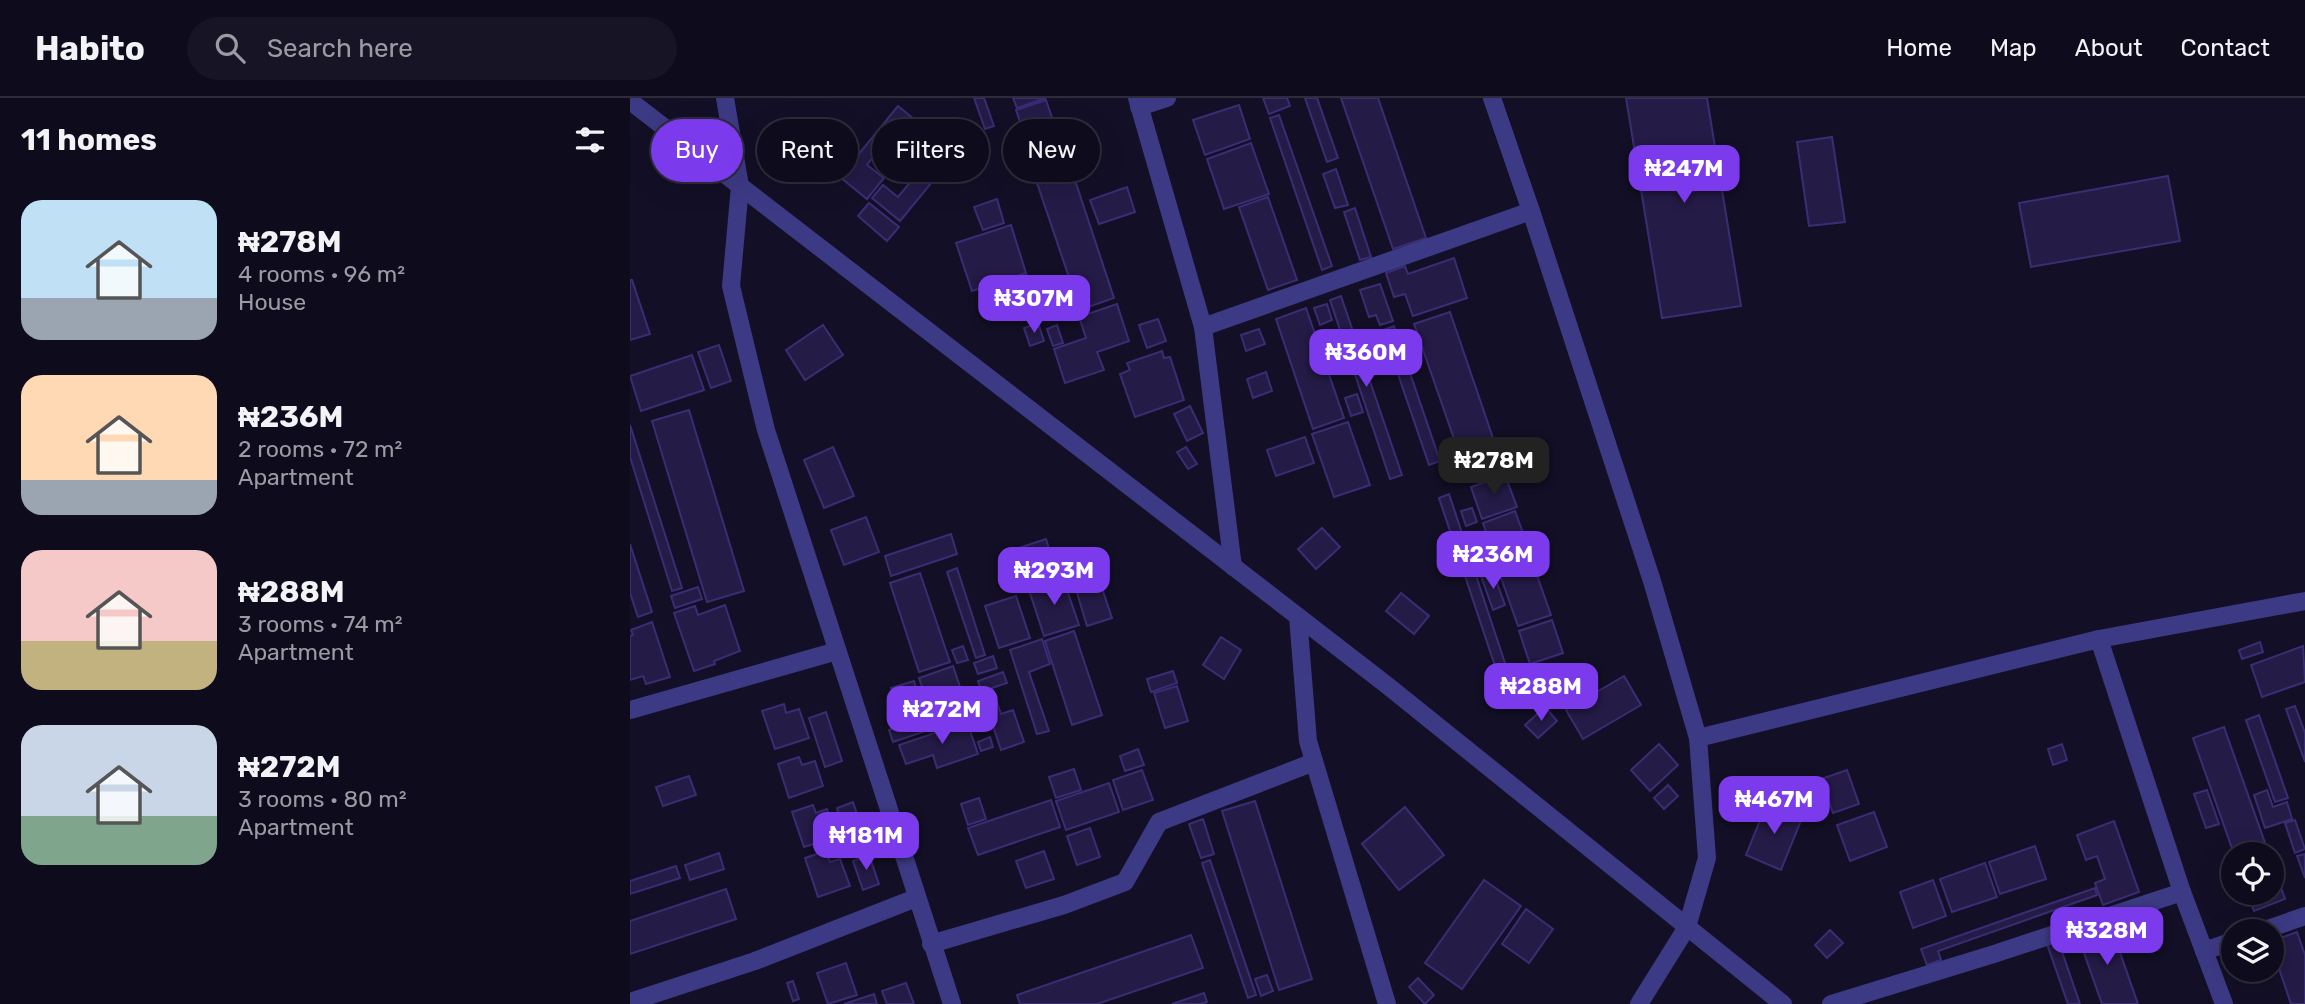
<!DOCTYPE html>
<html lang="en">
<head>
<meta charset="utf-8">
<style>
	body { margin:0; font-family:Rubik,sans-serif; background:#171425; color:#f1f3f6; height:100vh; display:flex; flex-direction:column; font-size:26px; white-space:nowrap }
	* { box-sizing:border-box; margin:0 }
	p { font-size:23px; color:#9b9ba3 }
	.icon { flex:none; width:38px; height:38px; fill:none; stroke:currentColor; stroke-width:2; stroke-linecap:round; stroke-linejoin:round }
	.map { position:relative; flex:1; overflow:hidden }
	.drawer { display:flex; flex-direction:column; background:#0e0b1c; width:630px }
	.drawer>* { flex:none }
	.banner { position:absolute; left:21px; top:21px; width:665px; height:63px; display:flex; gap:14px }
	.controls { position:absolute; left:1591px; top:744px; display:grid; gap:14px }
	.controls a { display:grid; place-items:center; width:63px; height:63px; border-radius:50%; background:#0e0b1c; box-shadow:0 7px 28px #0002,0 0 0 2px #2e2b3b; font-size:35px }
	.price { position:absolute; translate:-50% -60px; padding:0 16px; border-radius:14px; background:#7c3aed; color:#fff; font-size:23px; line-height:46px; filter:drop-shadow(0 2px 4px #0008) }
	.price::after { content:''; position:absolute; left:50%; top:42px; width:21px; height:16px; margin-left:-10px; background:inherit; clip-path:polygon(0 0,100% 0,50% 100%) }
	.price.active { background:#222; color:#fff }
	ul { padding:0; list-style:none }
	li { display:flex; align-items:center; gap:21px; height:175px; padding:0 21px }
	li span { display:grid; place-items:center; flex:none; width:196px; height:140px; border-radius:21px; color:#555 }
	li>.icon { margin-inline-start:auto }
	span .icon { width:84px; height:84px; fill:#fffc; stroke-width:1 }
	li b { font-size:30px }
	h2 { display:flex; justify-content:space-between; align-items:center; height:84px; padding:0 21px; font-size:30px }
	.chip { padding:0 24px; border-radius:32px; background:#0e0b1c; box-shadow:0 7px 28px #0002,0 0 0 2px #2e2b3b; font-size:24px; line-height:63px }
	.chip.active { background:#7c3aed; color:#fff }
	header { display:flex; align-items:center; gap:42px; box-sizing:border-box; height:98px; padding:0 35px; background:#0e0b1c; border-bottom:2px solid #2e2b3b }
	header strong { font-size:33px }
	nav { display:flex; gap:38px; margin-inline-start:auto; font-size:24px }
	.search { width:490px; height:63px; background:#171425; display:flex; align-items:center; gap:18px; box-sizing:border-box; padding:0 24px; border-radius:38px; color:#9b9ba3; font-size:26px }
	main { display:flex; flex:1; min-height:0 }
	.map>svg:first-child { display:block }
	.building { fill:#241b47; stroke:#3b2d73; stroke-width:2 }
	.lines { fill:none; stroke-linecap:round; stroke-linejoin:round }
	.minor { stroke:#3d3a85; stroke-width:18 }
	.tertiary { stroke:#3d3a85; stroke-width:18 }
</style>
</head>
<body>
<header>
<strong>Habito</strong>
<div class="search"><svg class="icon" aria-label="search" viewBox="0 0 24 24"><circle cx="10" cy="10" r="6"/><path d="M15 15l6 6"/></svg>Search here</div>
<nav><a>Home</a><a>Map</a><a>About</a><a>Contact</a></nav>
</header>
<main>
<section class="drawer">
<h2>11 homes<svg class="icon" aria-label="filters" viewBox="0 0 24 24"><path d="M4 7h16M4 17h16"/><circle cx="9" cy="7" r="2"/><circle cx="15" cy="17" r="2"/></svg></h2>
<ul>
<li><span style="background:linear-gradient(#bfe0f5 70%,#9aa5b1 0)"><svg class="icon" aria-label="home" viewBox="0 0 24 24"><path d="M3 11l9-7 9 7M6 9v11h12V9"/></svg></span><div><b>₦278M</b><p>4 rooms · 96 m²</p><p>House</p></div></li>
<li><span style="background:linear-gradient(#ffd9b3 75%,#9aa5b1 0)"><svg class="icon" aria-label="home" viewBox="0 0 24 24"><path d="M3 11l9-7 9 7M6 9v11h12V9"/></svg></span><div><b>₦236M</b><p>2 rooms · 72 m²</p><p>Apartment</p></div></li>
<li><span style="background:linear-gradient(#f6c9c9 65%,#c2b280 0)"><svg class="icon" aria-label="home" viewBox="0 0 24 24"><path d="M3 11l9-7 9 7M6 9v11h12V9"/></svg></span><div><b>₦288M</b><p>3 rooms · 74 m²</p><p>Apartment</p></div></li>
<li><span style="background:linear-gradient(#c9d6e8 65%,#7fa58c 0)"><svg class="icon" aria-label="home" viewBox="0 0 24 24"><path d="M3 11l9-7 9 7M6 9v11h12V9"/></svg></span><div><b>₦272M</b><p>3 rooms · 80 m²</p><p>Apartment</p></div></li>
</ul>
</section>
<div class="map">
<svg width="1675" height="906" viewBox="0 0 1675 906">
	<rect width="100%" height="100%" fill="#130f26"/>
	<g class="building">
		<polygon points="344,0 354,0 364,28 355,31"/>
		<polygon points="383,0 416,0 387,10"/>
		<polygon points="633,0 657,0 660,8 639,16"/>
		<polygon points="675,0 687,0 708,60 697,64"/>
		<polygon points="711,0 748,0 796,140 763,151"/>
		<polygon points="996,0 1077,0 1111,208 1032,220"/>
		<polygon points="416,2 427,34 397,44 386,12"/>
		<polygon points="609,7 620,41 575,57 563,22"/>
		<polygon points="268,8 296,31 269,64 251,49 237,67 254,80 237,101 210,79"/>
		<polygon points="649,17 702,168 692,172 640,20"/>
		<polygon points="299,32 326,55 310,74 283,52"/>
		<polygon points="1202,39 1215,124 1179,128 1167,44"/>
		<polygon points="621,45 639,96 594,111 577,61"/>
		<polygon points="282,55 308,77 270,123 242,100 253,87 268,99 288,75 275,64"/>
		<polygon points="439,64 484,200 450,212 404,76"/>
		<polygon points="706,71 718,107 705,110 693,76"/>
		<polygon points="1538,78 1550,143 1401,169 1389,105"/>
		<polygon points="497,89 505,114 469,126 460,102"/>
		<polygon points="638,99 667,182 638,192 609,109"/>
		<polygon points="367,101 374,125 353,132 344,109"/>
		<polygon points="239,105 269,129 257,143 228,118"/>
		<polygon points="725,110 741,159 730,162 714,114"/>
		<polygon points="381,127 396,175 342,193 326,145"/>
		<polygon points="824,160 837,200 783,218 775,196 764,199 756,175 775,168 778,176"/>
		<polygon points="397,177 405,202 369,214 361,189"/>
		<polygon points="0,182 2,182 20,236 0,242"/>
		<polygon points="750,186 763,223 750,227 746,217 739,219 730,192"/>
		<polygon points="711,198 772,377 760,381 700,202"/>
		<polygon points="487,206 499,243 467,254 474,272 435,285 424,251 456,240 449,219"/>
		<polygon points="697,206 702,222 690,227 684,210"/>
		<polygon points="676,210 714,320 683,331 646,221"/>
		<polygon points="820,214 865,346 830,358 784,226"/>
		<polygon points="528,221 536,243 517,250 509,227"/>
		<polygon points="408,225 414,243 400,248 394,230"/>
		<polygon points="193,227 213,257 175,282 156,252"/>
		<polygon points="427,227 433,245 423,248 417,231"/>
		<polygon points="764,228 810,363 799,367 753,232"/>
		<polygon points="629,231 635,246 616,253 611,237"/>
		<polygon points="89,247 101,283 81,290 68,254"/>
		<polygon points="532,253 534,260 540,259 554,302 505,319 490,276 500,272 497,265"/>
		<polygon points="62,257 74,292 11,313 0,278"/>
		<polygon points="636,274 642,293 623,300 617,281"/>
		<polygon points="727,296 733,314 721,318 715,300"/>
		<polygon points="560,308 573,335 557,343 544,316"/>
		<polygon points="59,312 114,493 77,504 22,323"/>
		<polygon points="718,324 740,387 704,399 682,336"/>
		<polygon points="0,327 52,490 42,493 0,359"/>
		<polygon points="675,339 684,365 646,378 637,352"/>
		<polygon points="203,349 224,398 194,410 174,362"/>
		<polygon points="556,349 567,366 558,371 547,354"/>
		<polygon points="875,377 887,409 852,421 841,389"/>
		<polygon points="819,396 876,568 866,571 809,400"/>
		<polygon points="842,410 847,424 836,428 831,413"/>
		<polygon points="885,413 902,460 869,472 853,425"/>
		<polygon points="236,419 249,454 214,467 201,432"/>
		<polygon points="692,430 710,449 686,471 668,451"/>
		<polygon points="321,436 327,456 261,478 255,458"/>
		<polygon points="416,441 426,474 399,482 389,450"/>
		<polygon points="0,446 22,514 8,519 0,495"/>
		<polygon points="903,466 921,517 888,528 870,477"/>
		<polygon points="327,470 355,557 346,560 317,474"/>
		<polygon points="863,474 875,507 863,512 851,478"/>
		<polygon points="290,475 320,564 289,574 260,485"/>
		<polygon points="433,480 449,527 414,538 399,492"/>
		<polygon points="471,487 482,520 457,528 447,495"/>
		<polygon points="68,489 72,501 45,510 41,498"/>
		<polygon points="771,495 799,518 784,536 756,513"/>
		<polygon points="386,498 400,540 369,550 355,508"/>
		<polygon points="95,507 110,553 84,563 85,566 64,573 44,515 65,508 68,517"/>
		<polygon points="922,522 933,555 900,566 889,533"/>
		<polygon points="22,524 40,579 16,586 13,578 0,582 0,538 3,537 1,532"/>
		<polygon points="444,533 472,617 442,627 415,543"/>
		<polygon points="591,539 611,552 594,581 573,567"/>
		<polygon points="412,541 420,566 399,574 419,633 407,636 380,552"/>
		<polygon points="1630,544 1633,554 1612,561 1609,552"/>
		<polygon points="333,548 338,562 327,565 322,552"/>
		<polygon points="1673,548 1675,584 1632,599 1621,567"/>
		<polygon points="363,558 367,570 348,576 344,565"/>
		<polygon points="323,568 340,619 307,631 289,580"/>
		<polygon points="543,573 547,585 521,594 517,581"/>
		<polygon points="373,574 377,585 362,590 371,616 383,612 394,644 371,652 348,583"/>
		<polygon points="994,578 1011,607 953,641 936,612"/>
		<polygon points="284,583 290,602 268,610 261,590"/>
		<polygon points="547,588 558,623 535,630 524,595"/>
		<polygon points="347,591 355,616 342,620 335,596"/>
		<polygon points="154,606 156,615 169,611 179,640 145,651 132,613"/>
		<polygon points="1665,608 1675,635 1675,664 1656,611"/>
		<polygon points="297,609 305,630 263,644 259,632 271,628 268,619"/>
		<polygon points="915,609 927,623 908,640 895,627"/>
		<polygon points="196,614 212,663 195,669 179,620"/>
		<polygon points="1629,617 1658,700 1645,704 1616,622"/>
		<polygon points="337,624 348,656 307,670 303,657 276,666 269,647"/>
		<polygon points="1594,629 1639,756 1604,756 1563,640"/>
		<polygon points="360,639 363,649 351,653 348,644"/>
		<polygon points="1029,646 1048,667 1020,693 1001,672"/>
		<polygon points="1432,646 1437,662 1423,667 1418,651"/>
		<polygon points="508,651 514,667 495,673 490,658"/>
		<polygon points="169,659 172,667 185,663 193,688 159,700 148,666"/>
		<polygon points="444,671 451,692 426,700 419,679"/>
		<polygon points="512,672 523,702 493,712 483,682"/>
		<polygon points="1217,672 1229,706 1203,715 1191,681"/>
		<polygon points="59,678 66,697 33,708 26,689"/>
		<polygon points="479,685 489,714 436,732 426,703"/>
		<polygon points="1038,687 1048,698 1034,711 1024,700"/>
		<polygon points="1577,692 1589,726 1576,730 1564,696"/>
		<polygon points="1637,692 1643,709 1657,704 1662,721 1635,730 1624,697"/>
		<polygon points="349,700 356,721 338,727 331,706"/>
		<polygon points="421,702 430,729 348,757 338,730"/>
		<polygon points="625,703 682,881 649,892 592,713"/>
		<polygon points="223,704 232,731 215,737 207,710"/>
		<polygon points="1137,705 1172,720 1151,772 1116,757"/>
		<polygon points="183,707 186,715 197,711 206,739 174,749 162,714"/>
		<polygon points="775,709 814,757 769,792 732,746"/>
		<polygon points="1244,714 1257,749 1220,763 1207,727"/>
		<polygon points="573,721 584,756 571,760 559,726"/>
		<polygon points="1665,722 1675,751 1665,755 1655,725"/>
		<polygon points="1484,723 1509,794 1473,807 1465,785 1475,781 1467,758 1456,762 1447,737"/>
		<polygon points="460,730 470,759 447,767 437,738"/>
		<polygon points="1405,748 1416,781 1370,796 1359,764"/>
		<polygon points="196,753 200,764 210,761 220,788 188,799 175,760"/>
		<polygon points="414,753 424,781 396,790 386,763"/>
		<polygon points="89,755 94,771 60,782 55,767"/>
		<polygon points="1675,756 1675,780 1667,758"/>
		<polygon points="239,757 249,786 233,792 223,763"/>
		<polygon points="580,762 626,897 618,900 572,765"/>
		<polygon points="1642,764 1655,801 1624,813 1617,794 1642,794"/>
		<polygon points="1355,765 1367,799 1322,814 1310,781"/>
		<polygon points="46,768 50,780 0,796 0,783"/>
		<polygon points="854,782 891,808 832,891 795,865"/>
		<polygon points="1303,782 1316,818 1283,830 1270,794"/>
		<polygon points="1465,790 1467,797 1308,853 1311,862 1297,867 1291,851"/>
		<polygon points="96,791 106,821 0,856 0,823"/>
		<polygon points="896,811 923,831 899,865 872,846"/>
		<polygon points="1480,826 1508,906 1472,906 1448,838"/>
		<polygon points="1200,832 1213,845 1197,860 1185,847"/>
		<polygon points="1667,834 1675,857 1675,906 1661,906 1642,850 1642,843"/>
		<polygon points="561,837 573,870 467,906 390,906 387,897"/>
		<polygon points="1428,842 1450,906 1438,906 1417,846"/>
		<polygon points="216,865 227,897 198,906 187,875"/>
		<polygon points="637,877 643,893 631,898 625,881"/>
		<polygon points="788,880 804,897 795,906 779,889"/>
		<polygon points="163,883 169,901 163,903 157,885"/>
		<polygon points="276,885 284,906 257,906 252,893"/>
		<polygon points="574,895 577,904 570,906 542,906"/>
		<polygon points="244,896 247,906 214,906"/>
	</g>
	<g class="lines">
		<g class="minor">
			<polyline points="95,0 110,88 101,188 136,332 322,906"/>
			<polyline points="507,0 573,229 603,469"/>
			<polyline points="862,0 901,113 1022,483 1068,640 1077,760 1057,829 1009,906"/>
			<polyline points="509,9 537,0"/>
			<polyline points="573,229 901,113"/>
			<polyline points="668,519 678,643 757,906"/>
			<polyline points="1469,541 1552,794 1594,906"/>
			<polyline points="0,612 207,553"/>
			<polyline points="1068,640 1469,541 1675,503"/>
			<polyline points="1632,833 1675,818"/>
			<polyline points="301,846 434,807 495,784 529,724 684,664"/>
			<polyline points="1574,853 1603,843"/>
			<polyline points="0,904 125,863 286,800"/>
			<polyline points="1201,906 1364,856 1552,794"/>
		</g>
		<polyline class="tertiary" points="0,3 758,588 1153,906"/>
	</g>
</svg>
<div class="controls">
<a><svg class="icon" aria-label="locate" viewBox="0 0 24 24"><circle cx="12" cy="12" r="6"/><path d="M12 2v4M12 18v4M2 12h4M18 12h4"/></svg></a>
<a><svg class="icon" aria-label="layers" viewBox="0 0 24 24"><path d="M12 4l9 5-9 5-9-5zM3 14l9 5 9-5"/></svg></a>
</div>
<b class="price" style="left:1054px;top:107px">₦247M</b>
<b class="price" style="left:404px;top:237px">₦307M</b>
<b class="price" style="left:736px;top:291px">₦360M</b>
<b class="price active" style="left:864px;top:399px">₦278M</b>
<b class="price" style="left:863px;top:493px">₦236M</b>
<b class="price" style="left:424px;top:509px">₦293M</b>
<b class="price" style="left:911px;top:625px">₦288M</b>
<b class="price" style="left:312px;top:648px">₦272M</b>
<b class="price" style="left:1144px;top:738px">₦467M</b>
<b class="price" style="left:236px;top:774px">₦181M</b>
<b class="price" style="left:1477px;top:869px">₦328M</b>
<div class="banner">
<a class="chip active">Buy</a>
<a class="chip">Rent</a>
<a class="chip">Filters</a>
<a class="chip">New</a>
</div>
</div>
</main>
</body>
</html>
